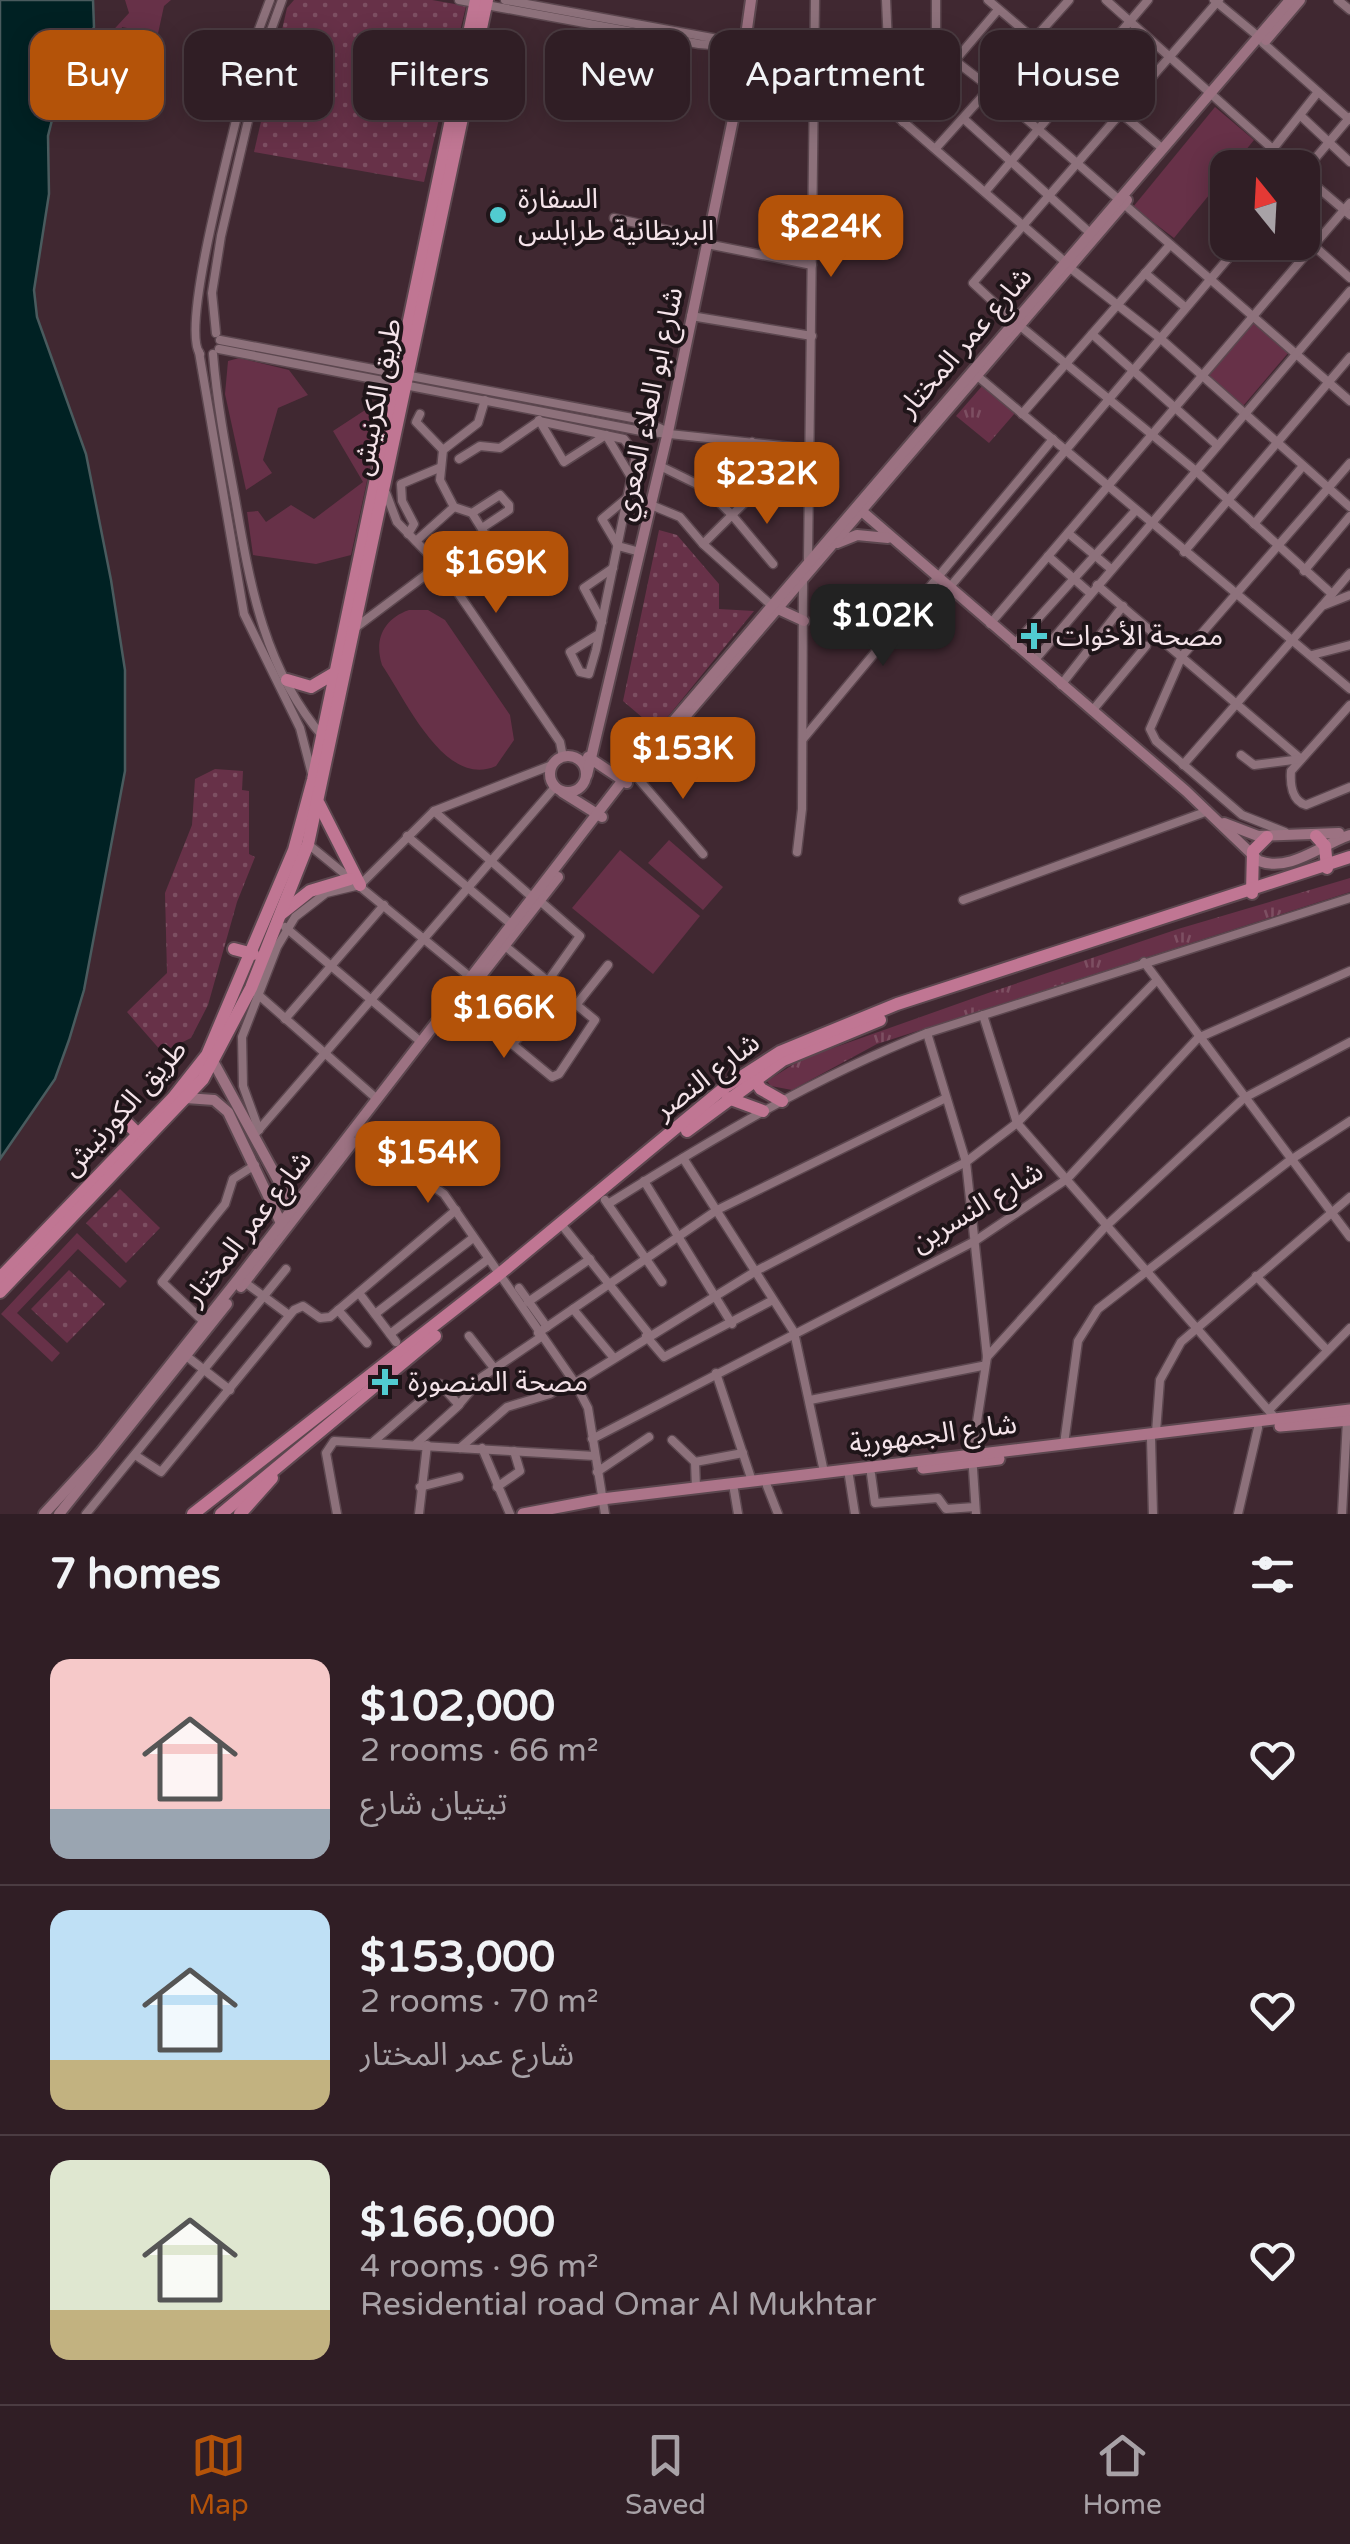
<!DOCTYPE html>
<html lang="en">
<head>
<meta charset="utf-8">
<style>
	body { margin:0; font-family:"Varela Round","Noto Sans Arabic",sans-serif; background:#38272d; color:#f1f3f6; height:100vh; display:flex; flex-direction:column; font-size:38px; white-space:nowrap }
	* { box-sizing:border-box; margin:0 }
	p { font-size:32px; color:#a8a2a7 }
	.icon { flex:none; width:55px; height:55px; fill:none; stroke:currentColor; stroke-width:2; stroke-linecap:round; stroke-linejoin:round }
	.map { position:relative; height:1514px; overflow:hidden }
	.drawer { display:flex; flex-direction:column; background:#301e25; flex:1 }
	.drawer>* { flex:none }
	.hud { position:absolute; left:30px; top:30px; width:1290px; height:90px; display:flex; gap:20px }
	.needle { width:65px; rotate:342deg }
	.fabs { position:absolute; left:1210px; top:150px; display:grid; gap:20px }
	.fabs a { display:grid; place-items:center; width:110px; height:110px; border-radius:20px; background:#301e25; box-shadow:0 5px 25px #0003,0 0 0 2px #4b3c42; font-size:50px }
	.price { position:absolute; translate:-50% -85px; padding:0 22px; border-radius:20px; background:#b45309; color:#fff; font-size:32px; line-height:65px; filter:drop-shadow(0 2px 5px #0008) }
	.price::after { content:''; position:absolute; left:50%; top:60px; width:30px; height:22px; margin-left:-15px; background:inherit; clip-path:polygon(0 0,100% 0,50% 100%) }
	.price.current { background:#222; color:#fff }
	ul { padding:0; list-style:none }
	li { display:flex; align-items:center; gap:30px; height:250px; padding:0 50px }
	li+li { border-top:2px solid #4b3c42 }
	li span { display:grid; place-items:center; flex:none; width:280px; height:200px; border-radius:20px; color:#555 }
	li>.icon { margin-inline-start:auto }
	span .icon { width:120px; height:120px; fill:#fffc; stroke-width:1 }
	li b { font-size:42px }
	h2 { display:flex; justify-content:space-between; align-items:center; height:120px; padding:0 50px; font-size:42px }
	.chip { padding:0 35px; border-radius:20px; background:#301e25; box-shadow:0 5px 25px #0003,0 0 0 2px #4b3c42; font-size:35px; line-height:90px }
	.chip.current { background:#b45309; color:#fff }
	.tabs { display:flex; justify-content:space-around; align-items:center; height:140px; border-top:2px solid #4b3c42; background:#301e25; font-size:28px; color:#a8a2a7 }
	.tabs a { display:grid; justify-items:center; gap:5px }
	.tabs .current { color:#b45309 }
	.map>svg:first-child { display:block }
	.grass { fill:url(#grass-tufts) }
	.park { fill:url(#park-dots) }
	.garden { fill:#673148 }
	.water { fill:#002123; stroke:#495b5e; stroke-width:2.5 }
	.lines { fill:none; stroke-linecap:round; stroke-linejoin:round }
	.street-casing { stroke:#5c474f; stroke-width:11 }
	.secondary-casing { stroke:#5c474f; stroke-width:14 }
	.primary-casing { stroke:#5c474f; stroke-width:15 }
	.highway-casing { stroke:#5c474f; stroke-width:16 }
	.street { stroke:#8d717b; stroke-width:8 }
	.secondary { stroke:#9c7282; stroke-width:10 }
	.primary { stroke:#ac7489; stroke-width:11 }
	.highway { stroke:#c07693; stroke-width:12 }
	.poi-dot { fill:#51ccd1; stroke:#1f1519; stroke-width:4 }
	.labels { text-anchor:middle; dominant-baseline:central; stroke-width:8; stroke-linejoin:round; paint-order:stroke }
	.poi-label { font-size:28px; fill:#f4e3e9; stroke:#1f1519; text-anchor:start }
	.street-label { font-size:28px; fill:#f4e3e9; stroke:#1f1519 }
</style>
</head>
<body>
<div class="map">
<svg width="1350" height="1514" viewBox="0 0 1350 1514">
	<defs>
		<pattern id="grass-tufts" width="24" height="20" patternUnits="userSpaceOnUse" patternTransform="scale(2.5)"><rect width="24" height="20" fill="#673148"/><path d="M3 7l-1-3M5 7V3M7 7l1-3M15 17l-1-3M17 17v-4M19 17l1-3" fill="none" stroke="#7d4f62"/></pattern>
		<pattern id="park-dots" width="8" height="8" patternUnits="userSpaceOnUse" patternTransform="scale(2.5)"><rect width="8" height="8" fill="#673148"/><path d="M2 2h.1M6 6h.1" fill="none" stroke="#7d4f62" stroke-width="1.8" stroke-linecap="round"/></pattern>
	</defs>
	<rect width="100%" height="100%" fill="#402831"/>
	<g class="grass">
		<polygon points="983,385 1015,413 989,443 956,416"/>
		<polygon points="1350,878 1350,892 877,1044 792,1090 771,1086 767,1081 802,1059 991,992 1178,929"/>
	</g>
	<g class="park">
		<polygon points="294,0 432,0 466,6 424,182 254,152 287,8"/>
		<polygon points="659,530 677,535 719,584 719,609 754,611 657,730 623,701"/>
		<polygon points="215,769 243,771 242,790 249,791 249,854 255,857 237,902 208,1005 191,1038 162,1052 127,1012 167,973 165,893 192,825 195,779"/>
		<polygon points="120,1189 160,1228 126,1263 86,1223"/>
		<polygon points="69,1270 105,1304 67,1343 31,1309"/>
	</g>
	<g class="garden">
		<polygon points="125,0 171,0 164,6 152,61 136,58 142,31 122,27 113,73 83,63 129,13"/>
		<polygon points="1215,107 1254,140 1174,238 1133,207"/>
		<polygon points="1254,322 1289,352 1243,406 1208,377"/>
		<polygon points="239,358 289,370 308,395 278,408 263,460 272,473 246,490 225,394 228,361"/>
		<polygon points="385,397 351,555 316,564 253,555 247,512 258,511 266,522 291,505 314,519 363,482 333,431"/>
		<path d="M409,610h19l17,10 65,95 4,25 -18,26c-51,23 -90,-66 -114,-101 -8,-25 1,-46 27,-55z"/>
		<polygon points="669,840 723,887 703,910 648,863"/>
		<polygon points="620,850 700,916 653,974 572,908"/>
		<polygon points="77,1233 127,1281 120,1288 78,1249 17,1313 60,1353 52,1362 1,1314"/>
	</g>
	<polygon class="water" points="0,0 93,0 94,27 59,92 48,136 49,194 34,290 37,317 86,454 111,580 125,670 125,771 84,990 69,1040 55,1079 0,1159"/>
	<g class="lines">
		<g class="street-casing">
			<g id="street">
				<polyline points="459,0 475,3"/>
				<polyline points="505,0 756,46 936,46 993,90 1350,401"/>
				<polyline points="886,0 891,111 1064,261"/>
				<polyline points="988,0 1163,149"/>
				<polyline points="1106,0 1294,168"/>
				<polyline points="1214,0 1259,37"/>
				<polyline points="1338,0 1350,10"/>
				<polyline points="486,5 699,44 747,48"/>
				<polyline points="1263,43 1350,120"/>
				<polyline points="936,46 936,0"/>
				<polyline points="1301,116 1350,162"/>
				<polyline points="964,119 1089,232"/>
				<polyline points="903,122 997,11"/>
				<polyline points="936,148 1069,0"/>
				<polyline points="1273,149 1318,92"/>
				<polyline points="1302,174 1350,117"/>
				<polyline points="1302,174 1350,215"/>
				<polyline points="985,192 1148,0"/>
				<polyline points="614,218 708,239"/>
				<polyline points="707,244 812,265"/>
				<polyline points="1313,245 1350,278"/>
				<polyline points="1069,267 1161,339 1350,507"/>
				<polyline points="1145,273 1185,307"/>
				<polyline points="691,316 812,336"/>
				<polyline points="1014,321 973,283 1219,0"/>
				<polyline points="1019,325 1196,471 1332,594"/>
				<polyline points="216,333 212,293 221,236 266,44 282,0"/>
				<polyline points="1092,334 1217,445"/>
				<polyline points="220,340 643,420 664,430"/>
				<polyline points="219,349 641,431 810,449"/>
				<polyline points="199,352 244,614 300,728 312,774"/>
				<path d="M200,354c-23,-29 47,-267 56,-317l14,-37"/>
				<path d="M213,354c4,49 13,96 22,144 15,87 29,171 89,240"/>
				<polyline points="975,374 1350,689"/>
				<polyline points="485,400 478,423 443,450 440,480 454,507 472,513 500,558"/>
				<polyline points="420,414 416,422 443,450"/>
				<polyline points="1022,414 1169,246"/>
				<polyline points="539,420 564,462 606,435 631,477"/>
				<polyline points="459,459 480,446 500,448 539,421 624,439 636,455 596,650 589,674 580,672 570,652 599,634"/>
				<polyline points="660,466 705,488 732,515 800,448"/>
				<polyline points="705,488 752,442"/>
				<polyline points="386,493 397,522 439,565 560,742 563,757"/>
				<polyline points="627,498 602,519 618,546 640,552"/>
				<polyline points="651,505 680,517 703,544 732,515 773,564"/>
				<polyline points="472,513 500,495 509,505 509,510 482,528"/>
				<polyline points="1254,524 1303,466"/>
				<polyline points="1068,533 1111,569"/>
				<polyline points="408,534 414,524 402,501 401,484 439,468"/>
				<polyline points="416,541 454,507"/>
				<polyline points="703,544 770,604"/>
				<polyline points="1184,552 1350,357"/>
				<polyline points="1048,556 1090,593"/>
				<polyline points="808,559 815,0"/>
				<polyline points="1304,571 1350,516"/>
				<polyline points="1097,585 1301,759"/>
				<polyline points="949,588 1242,242"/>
				<polyline points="1322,606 1350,573"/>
				<polyline points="602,622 584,588 613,568"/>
				<polyline points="990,624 1350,203"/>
				<polyline points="355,628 439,565"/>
				<polyline points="1014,645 1136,510"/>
				<polyline points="1312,655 1350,645"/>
				<polyline points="1034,661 1350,291"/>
				<polyline points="1061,685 1123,606"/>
				<path d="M1350,705l-59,66c-1,13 1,30 15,34l44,-18"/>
				<polyline points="1092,711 1146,646"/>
				<polyline points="803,739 1053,439"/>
				<polyline points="1241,755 1254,765 1301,759"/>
				<polyline points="1183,765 1322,606 1350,595"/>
				<polyline points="635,775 703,854"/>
				<polyline points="434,811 533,898"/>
				<polyline points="1285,832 1242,815 1156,741 1150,729 1182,656 1350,463"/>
				<polyline points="407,836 512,925"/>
				<polyline points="308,844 475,981"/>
				<polyline points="797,852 802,809 803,579"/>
				<polyline points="963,900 1208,811"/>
				<polyline points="540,901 580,936 548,981"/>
				<polyline points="285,927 421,1042"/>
				<polyline points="1144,962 1350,1237"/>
				<polyline points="254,991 377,1099"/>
				<polyline points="461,1002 552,1077 559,1074 595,1020 505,946"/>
				<polyline points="577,1004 608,965"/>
				<polyline points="983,1015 1017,1123 1276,1419"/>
				<polyline points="285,1019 384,905"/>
				<polyline points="927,1033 966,1162 987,1357 972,1454 976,1514"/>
				<polyline points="513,1044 559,990"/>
				<polyline points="259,1130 243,1086 242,1037 277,947 295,917 326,893 360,885 434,811 552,765"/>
				<polyline points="256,1133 555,787"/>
				<polyline points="358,1135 444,1194 575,1383 588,1408 605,1514"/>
				<polyline points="683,1158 794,1332 824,1472"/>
				<polyline points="644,1181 732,1324"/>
				<polyline points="605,1200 662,1282"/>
				<path d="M608,1204c102,-64 207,-127 319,-171l423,-135"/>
				<polyline points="561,1224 649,1334"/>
				<polyline points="1256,1276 1327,1350"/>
				<polyline points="243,1281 289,1315"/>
				<polyline points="519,1288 547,1327"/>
				<polyline points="359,1293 396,1342"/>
				<polyline points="528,1302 590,1259"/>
				<polyline points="573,1309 613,1357"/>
				<polyline points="338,1310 367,1343"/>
				<polyline points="375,1314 473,1238"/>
				<polyline points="203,1321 162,1282 225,1204 233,1179 255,1165"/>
				<polyline points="538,1333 717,1210 946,1098"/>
				<polyline points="390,1334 487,1260"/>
				<polyline points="469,1336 494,1368"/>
				<polyline points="646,1336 664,1357 773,1300"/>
				<polyline points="185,1355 230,1390"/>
				<polyline points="987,1357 1105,1227 1244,1098 1350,1042"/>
				<polyline points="716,1373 752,1481"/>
				<polyline points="575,1383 756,1271 966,1162 1017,1123 1156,981"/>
				<polyline points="810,1400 982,1366"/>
				<polyline points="1269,1410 1350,1328"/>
				<polyline points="1156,1432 1160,1380 1181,1342 1350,1197"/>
				<polyline points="592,1439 975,1241 1067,1179 1198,1038 1350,971"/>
				<polyline points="1151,1439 1153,1514"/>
				<polyline points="672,1440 695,1462 696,1488"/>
				<polyline points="373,1442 440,1384 459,1405"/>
				<polyline points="416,1444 457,1407 482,1377 541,1337"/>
				<polyline points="1064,1444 1078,1341 1098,1309 1289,1161 1350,1121"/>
				<polyline points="460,1448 507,1407 550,1394 572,1380"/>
				<polyline points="482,1448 510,1514"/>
				<polyline points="135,1455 161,1472 294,1310 303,1306 320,1318 330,1317 456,1210"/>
				<polyline points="695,1462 743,1453"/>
				<polyline points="597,1472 649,1437"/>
				<polyline points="871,1474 875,1503 938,1498 946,1509 975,1507"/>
				<polyline points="849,1476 855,1514"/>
				<polyline points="767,1486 778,1514"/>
				<polyline points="420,1487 459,1477"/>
				<polyline points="497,1487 520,1471 514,1451"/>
				<polyline points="734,1490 738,1514"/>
				<polyline points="86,1514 286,1269"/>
				<polyline points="337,1514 326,1453 334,1441 595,1456"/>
				<polyline points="419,1514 427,1445"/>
				<polyline points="1238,1514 1258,1428"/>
				<polyline points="1342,1514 1347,1420"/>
			</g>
		</g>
		<g class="secondary-casing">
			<g id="secondary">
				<polyline points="1266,40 1300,0"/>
				<path d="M857,507l329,284 73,70c31,12 63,-17 91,-26"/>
				<polyline points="837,543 857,535 888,538"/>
				<polyline points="778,609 804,621"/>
				<polyline points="683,719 1127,200"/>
				<circle cx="568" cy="774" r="18"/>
				<polyline points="588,757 627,783"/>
				<polyline points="587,775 668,432 737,100 751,0"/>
				<polyline points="562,792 602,817"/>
				<polyline points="1224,823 1258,836 1339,833"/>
				<polyline points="473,986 558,877"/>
				<polyline points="214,1063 295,1211"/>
				<polyline points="186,1098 214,1100 228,1112 280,1221"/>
				<polyline points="241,1287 353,1142"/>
				<polyline points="44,1514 100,1453 239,1278 623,780 1290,0"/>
				<polyline points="59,1514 227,1304"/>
			</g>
		</g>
		<g class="primary-casing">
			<g id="primary">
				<polyline points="1280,1426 1350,1420"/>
				<polyline points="923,1468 999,1459"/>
				<polyline points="523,1514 602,1499 1350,1410"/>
			</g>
		</g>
		<g class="highway-casing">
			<g id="highway">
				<polyline points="287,680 311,687 333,674"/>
				<polyline points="319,804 360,885"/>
				<polyline points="1316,836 1325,846 1327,868"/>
				<polyline points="1252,893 1253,851 1267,837"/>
				<polyline points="281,914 310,891 350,879"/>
				<polyline points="234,949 253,954"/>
				<polyline points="754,1079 761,1089 782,1101"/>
				<polyline points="728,1098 763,1111"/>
				<polyline points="127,1123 138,1134"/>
				<polyline points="687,1131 783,1060 880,1020"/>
				<polyline points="0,1278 173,1098 207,1055 294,850 313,780 476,0"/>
				<polyline points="0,1292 203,1079 251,988 308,844 487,0"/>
				<polyline points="193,1514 497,1276 724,1088 780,1052 897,1004 1350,857"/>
				<polyline points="221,1514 435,1336"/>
				<polyline points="240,1514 272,1478"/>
			</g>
		</g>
		<use href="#street" class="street"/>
		<use href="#secondary" class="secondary"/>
		<use href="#primary" class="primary"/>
		<use href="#highway" class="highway"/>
	</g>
	<g class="poi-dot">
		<circle cx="498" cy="215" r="10"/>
		<path d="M1029 621h10v10h10v10h-10v10h-10v-10h-10v-10h10z"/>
		<path d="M380 1367h10v10h10v10h-10v10h-10v-10h-10v-10h10z"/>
	</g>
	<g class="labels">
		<g class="poi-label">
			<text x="518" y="199">السفارة<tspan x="518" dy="32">البريطانية طرابلس</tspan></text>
			<text x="1056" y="636">مصحة الأخوات</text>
			<text x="408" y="1382">مصحة المنصورة</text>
		</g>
		<g class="street-label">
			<text transform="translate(965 342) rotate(-49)">شارع عمر المختار</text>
			<text transform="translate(377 397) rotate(-79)">طريق الكرنيش</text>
			<text transform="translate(649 404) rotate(-78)">شارع ابو العلاء المعري</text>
			<text transform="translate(707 1076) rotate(-37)">شارع النصر</text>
			<text transform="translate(124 1108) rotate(-48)">طريق الكورنيش</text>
			<text transform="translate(977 1207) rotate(-31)">شارع النسرين</text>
			<text transform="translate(248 1228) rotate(-52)">شارع عمر المختار</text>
			<text transform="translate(933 1434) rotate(-7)">شارع الجمهورية</text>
		</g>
	</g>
</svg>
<div class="fabs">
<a><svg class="needle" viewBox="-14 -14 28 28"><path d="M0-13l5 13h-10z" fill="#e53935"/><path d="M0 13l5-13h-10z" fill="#a8a2a7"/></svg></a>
</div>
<b class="price" style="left:831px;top:280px">$224K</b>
<b class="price" style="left:767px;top:527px">$232K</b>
<b class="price" style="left:496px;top:616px">$169K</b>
<b class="price current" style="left:883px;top:669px">$102K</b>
<b class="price" style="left:683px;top:802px">$153K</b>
<b class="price" style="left:504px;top:1061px">$166K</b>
<b class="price" style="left:428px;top:1206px">$154K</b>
<div class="hud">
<a class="chip current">Buy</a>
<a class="chip">Rent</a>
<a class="chip">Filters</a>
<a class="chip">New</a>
<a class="chip">Apartment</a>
<a class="chip">House</a>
</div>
</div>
<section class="drawer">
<h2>7 homes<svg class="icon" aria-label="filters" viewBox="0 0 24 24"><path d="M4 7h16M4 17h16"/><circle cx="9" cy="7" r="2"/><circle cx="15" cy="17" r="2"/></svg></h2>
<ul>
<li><span style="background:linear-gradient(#f6c9c9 75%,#9aa5b1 0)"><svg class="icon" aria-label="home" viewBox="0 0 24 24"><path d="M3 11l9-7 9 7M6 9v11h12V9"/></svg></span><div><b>$102,000</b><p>2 rooms · 66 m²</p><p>تيتيان شارع</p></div><svg class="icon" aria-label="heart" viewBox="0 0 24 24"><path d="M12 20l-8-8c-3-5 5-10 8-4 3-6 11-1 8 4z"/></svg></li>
<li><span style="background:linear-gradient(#bfe0f5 75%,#c2b280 0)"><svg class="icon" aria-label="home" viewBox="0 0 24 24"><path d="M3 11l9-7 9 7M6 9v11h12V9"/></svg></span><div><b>$153,000</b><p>2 rooms · 70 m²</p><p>شارع عمر المختار</p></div><svg class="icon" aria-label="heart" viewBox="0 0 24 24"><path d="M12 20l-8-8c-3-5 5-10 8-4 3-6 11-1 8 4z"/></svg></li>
<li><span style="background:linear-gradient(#dfe7d0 75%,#c2b280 0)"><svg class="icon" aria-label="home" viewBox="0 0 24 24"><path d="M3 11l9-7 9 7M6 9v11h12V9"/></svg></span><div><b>$166,000</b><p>4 rooms · 96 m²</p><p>Residential road Omar Al Mukhtar</p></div><svg class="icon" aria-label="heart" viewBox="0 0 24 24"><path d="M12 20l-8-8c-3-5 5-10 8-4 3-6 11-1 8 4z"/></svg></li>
</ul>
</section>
<nav class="tabs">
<a class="current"><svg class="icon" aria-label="map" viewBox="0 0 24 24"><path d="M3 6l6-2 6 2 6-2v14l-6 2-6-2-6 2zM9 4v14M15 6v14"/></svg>Map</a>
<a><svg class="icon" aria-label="saved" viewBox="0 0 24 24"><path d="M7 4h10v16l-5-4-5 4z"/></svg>Saved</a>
<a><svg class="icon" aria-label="home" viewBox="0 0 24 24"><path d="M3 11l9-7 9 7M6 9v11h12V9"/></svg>Home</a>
</nav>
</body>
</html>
